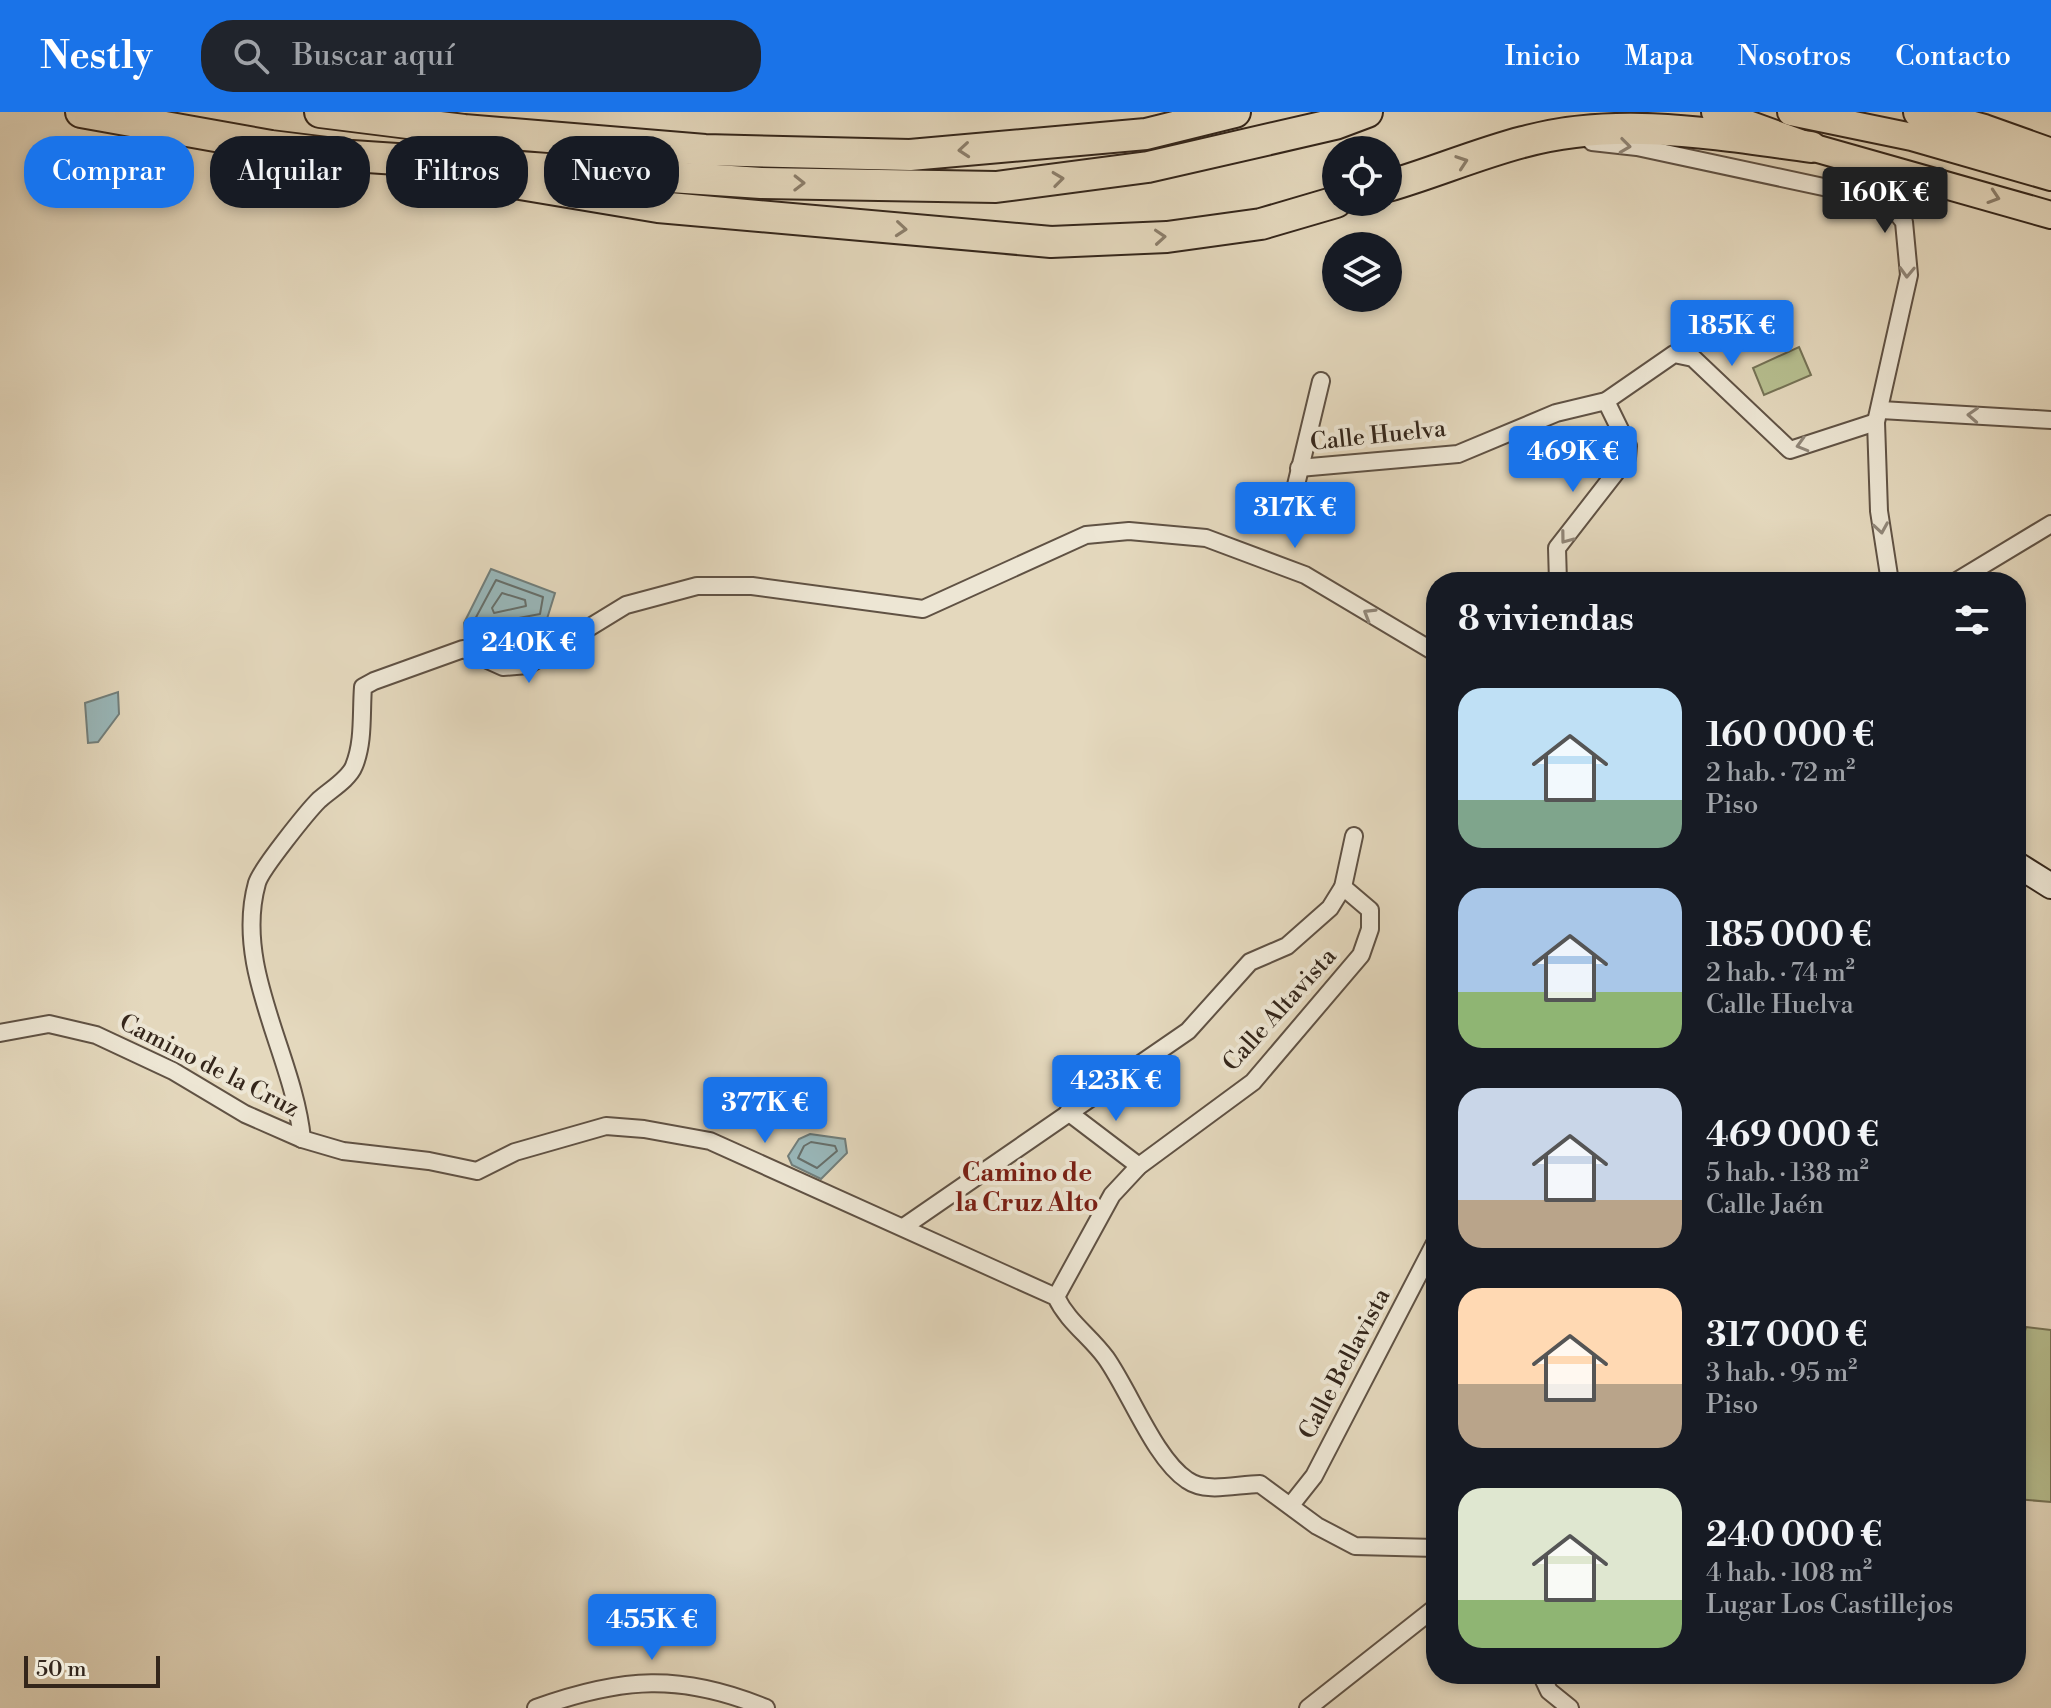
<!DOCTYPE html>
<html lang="es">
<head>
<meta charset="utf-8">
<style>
	body { margin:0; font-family:"Libre Bodoni",serif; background:#20242c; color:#f1f3f6; height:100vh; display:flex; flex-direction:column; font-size:30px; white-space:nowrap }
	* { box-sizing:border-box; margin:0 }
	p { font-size:26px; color:#9ea1a6 }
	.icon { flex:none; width:44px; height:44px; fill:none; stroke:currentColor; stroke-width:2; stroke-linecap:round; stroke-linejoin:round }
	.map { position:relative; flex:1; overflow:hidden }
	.side { position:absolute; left:1426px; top:460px; width:600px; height:1112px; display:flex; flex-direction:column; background:#171b24; border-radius:32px; box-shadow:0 4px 12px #0003 }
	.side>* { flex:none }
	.banner { position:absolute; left:24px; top:24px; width:760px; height:72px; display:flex; gap:16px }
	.tools { position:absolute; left:1322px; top:24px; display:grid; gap:16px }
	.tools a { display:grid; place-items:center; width:80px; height:80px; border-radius:50%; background:#171b24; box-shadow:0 4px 12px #0003; font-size:40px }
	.scale { position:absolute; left:24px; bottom:20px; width:136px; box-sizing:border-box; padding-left:8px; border:4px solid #34261b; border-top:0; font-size:22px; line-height:28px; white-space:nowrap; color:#34261b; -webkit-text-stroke:6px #ede6d4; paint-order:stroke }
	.price { position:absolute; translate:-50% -68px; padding:0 18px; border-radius:8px; background:#1a73e8; color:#fff; font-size:26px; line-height:52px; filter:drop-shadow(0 2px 4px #0008) }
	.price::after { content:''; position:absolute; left:50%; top:48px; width:24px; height:18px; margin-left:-12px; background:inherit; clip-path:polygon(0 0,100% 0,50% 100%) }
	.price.current { background:#222; color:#fff }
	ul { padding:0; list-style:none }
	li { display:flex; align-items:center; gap:24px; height:200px; padding:0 32px }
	li span { display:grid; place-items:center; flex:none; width:224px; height:160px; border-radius:24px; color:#555 }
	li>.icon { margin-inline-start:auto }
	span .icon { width:96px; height:96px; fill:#fffc; stroke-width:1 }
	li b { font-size:34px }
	h2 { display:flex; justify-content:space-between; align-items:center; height:96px; padding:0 32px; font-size:34px }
	.chip { padding:0 28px; border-radius:32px; background:#171b24; box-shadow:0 4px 12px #0003; font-size:28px; line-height:72px }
	.chip.current { background:#1a73e8; color:#fff }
	header { display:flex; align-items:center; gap:48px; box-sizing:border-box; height:112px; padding:0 40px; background:#1a73e8; color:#fff }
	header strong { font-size:38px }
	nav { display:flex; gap:44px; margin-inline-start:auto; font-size:28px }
	.search { width:560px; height:72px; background:#20242c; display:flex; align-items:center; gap:20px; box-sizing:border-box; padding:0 28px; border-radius:32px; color:#9ea1a6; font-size:30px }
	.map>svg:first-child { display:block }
	.green { fill:#b6be8f; stroke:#757255; stroke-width:2 }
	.water { fill:#99b8bb; stroke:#717e7b; stroke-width:2 }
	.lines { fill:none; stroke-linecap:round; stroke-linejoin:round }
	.shore { stroke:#666f6b; stroke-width:2 }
	.street-casing { stroke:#605244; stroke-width:20 }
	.secondary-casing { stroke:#34261b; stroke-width:28 }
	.primary-casing { stroke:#34261b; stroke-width:30 }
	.highway-casing { stroke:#34261b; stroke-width:34 }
	.street { stroke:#ede6d4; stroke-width:16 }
	.secondary { stroke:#ede6d4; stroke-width:24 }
	.primary { stroke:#e4d8bd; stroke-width:26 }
	.highway { stroke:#e4d8bd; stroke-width:30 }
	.oneway { stroke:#908678 }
	.oneway2 { stroke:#8c7f6c }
	.labels { text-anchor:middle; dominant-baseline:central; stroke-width:8; stroke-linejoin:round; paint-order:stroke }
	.street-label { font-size:24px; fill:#34261b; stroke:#ede6d4 }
	.neighbourhood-label { font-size:26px; font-weight:bold; fill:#7a1f14; stroke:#ede6d4 }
</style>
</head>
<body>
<header>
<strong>Nestly</strong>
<div class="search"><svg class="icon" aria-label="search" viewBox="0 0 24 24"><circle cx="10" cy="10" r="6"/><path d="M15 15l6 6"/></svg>Buscar aquí</div>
<nav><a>Inicio</a><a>Mapa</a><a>Nosotros</a><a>Contacto</a></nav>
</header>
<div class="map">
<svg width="2051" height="1596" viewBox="0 0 2051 1596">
	<rect width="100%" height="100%" fill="#e4d8bd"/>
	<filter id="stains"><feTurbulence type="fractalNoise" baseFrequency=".0025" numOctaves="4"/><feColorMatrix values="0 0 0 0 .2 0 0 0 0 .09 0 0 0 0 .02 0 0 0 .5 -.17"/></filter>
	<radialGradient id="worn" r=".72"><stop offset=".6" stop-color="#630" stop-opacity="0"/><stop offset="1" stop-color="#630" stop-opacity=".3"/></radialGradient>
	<g class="green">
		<polygon points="1799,235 1811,263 1764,283 1753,256"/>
		<polygon points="2026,1215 2051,1218 2051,1390 2016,1387 2016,1253"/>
	</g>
	<g class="water">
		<polygon points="491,457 555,481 546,510 472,525 465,519 464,511"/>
		<polygon points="118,580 119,602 98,630 88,631 85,591"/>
		<polygon points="810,1022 845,1027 847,1041 821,1067 792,1053 788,1044 799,1027"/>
	</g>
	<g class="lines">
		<g class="shore">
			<polygon points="496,468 543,485 540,502 475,514 474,509"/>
			<polygon points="502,481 525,488 526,494 494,501 492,496"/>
			<polygon points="811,1030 835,1034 837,1039 817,1056 798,1046 804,1034"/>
		</g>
		<g class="street-casing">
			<g id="street">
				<polyline points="1592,30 1637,35 1856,82 1894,97 1904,110 1909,163 1876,310 1879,399 1890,470"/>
				<polyline points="1881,298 2051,308"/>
				<polyline points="1299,356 1458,342 1556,301 1606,289 1674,242 1693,246 1790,338 1876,310"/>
				<polyline points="1290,398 1321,269"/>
				<polyline points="1558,470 1557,436 1627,346 1628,334 1606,289"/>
				<polyline points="1955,470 2051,412"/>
				<path d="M0,921l49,-9 47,11 77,36 72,43 57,25 41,12 86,10 48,10 38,-19 91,-26 38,3 66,12 346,156c12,25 34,39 50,61 24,34 49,101 81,122 20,14 50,4 73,4l57,42 38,20 81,2"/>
				<polyline points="1068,1000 1139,1054"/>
				<path d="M302,1027c-8,-84 -69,-170 -45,-256 4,-14 51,-72 62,-83 11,-10 30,-21 35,-34 10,-24 7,-53 9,-79l11,-6 89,-32 40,18 25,-2 98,-60 71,-19h55l171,23 163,-74 43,-4 77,7 99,37 131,78"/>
				<polyline points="905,1114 1188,919 1250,850 1287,834 1330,796 1343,775 1354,724"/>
				<polyline points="1056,1185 1112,1083 1139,1054 1253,970 1361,843 1370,817 1370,798 1343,775"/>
				<polyline points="1291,1393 1314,1364 1436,1129"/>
				<polyline points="1541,1562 1549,1579 1570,1596"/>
				<path d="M536,1596c86,-31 145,-35 230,0"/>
				<polyline points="1308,1596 1436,1495"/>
			</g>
		</g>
		<g class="secondary-casing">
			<polyline id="secondary" points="2016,752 2051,774"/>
		</g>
		<g class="primary-casing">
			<g id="primary">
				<polyline points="1715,0 1811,35 2051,103"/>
				<polyline points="1791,0 1912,25 2051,65"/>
			</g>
		</g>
		<g class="highway-casing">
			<g id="highway">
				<polyline points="81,0 271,34 352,44 761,71 996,75 1148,55 1335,12 1367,0"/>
				<polyline points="320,0 464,18 705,38 910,43 1146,22 1235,0"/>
				<polyline points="1919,0 1984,18 2051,42"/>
				<polyline points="520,72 658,95 1051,130 1167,125 1261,112 1336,90"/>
				<path d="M1388,74c45,-13 89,-32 135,-44 95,-26 192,-8 288,5"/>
			</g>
		</g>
		<use href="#street" class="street"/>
		<use href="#secondary" class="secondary"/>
		<use href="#primary" class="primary"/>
		<use href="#highway" class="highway"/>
	</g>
	<defs><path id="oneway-chevron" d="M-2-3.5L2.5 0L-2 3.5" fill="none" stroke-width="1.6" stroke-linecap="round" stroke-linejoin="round" transform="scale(2)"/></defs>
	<g class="oneway">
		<use href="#oneway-chevron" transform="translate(1625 34) rotate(7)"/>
		<use href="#oneway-chevron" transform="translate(1907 160) rotate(92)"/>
		<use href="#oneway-chevron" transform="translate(1973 303) rotate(-177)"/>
		<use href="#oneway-chevron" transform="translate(1802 333) rotate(164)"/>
		<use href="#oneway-chevron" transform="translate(1881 416) rotate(81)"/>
		<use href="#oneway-chevron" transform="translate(1566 426) rotate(127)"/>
		<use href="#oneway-chevron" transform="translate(1369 502) rotate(-149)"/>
	</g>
	<g class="oneway2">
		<use href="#oneway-chevron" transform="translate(964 38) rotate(175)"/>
		<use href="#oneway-chevron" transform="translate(1462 50) rotate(-19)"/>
		<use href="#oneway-chevron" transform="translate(1058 67) rotate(-7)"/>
		<use href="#oneway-chevron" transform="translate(799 71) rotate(1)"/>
		<use href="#oneway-chevron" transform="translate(1994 85) rotate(18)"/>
		<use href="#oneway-chevron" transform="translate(901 117) rotate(5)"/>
		<use href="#oneway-chevron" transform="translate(1160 125) rotate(-4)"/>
	</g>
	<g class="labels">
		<g class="street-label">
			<text transform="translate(1378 324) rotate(-6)">Calle Huelva</text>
			<text transform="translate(1280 898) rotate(-48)">Calle Altavista</text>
			<text transform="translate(209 954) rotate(27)">Camino de la Cruz</text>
			<text transform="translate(1345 1252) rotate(-62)">Calle Bellavista</text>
		</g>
		<g class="neighbourhood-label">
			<text x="1027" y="1061">Camino de<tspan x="1027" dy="30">la Cruz Alto</tspan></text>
		</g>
	</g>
	<rect width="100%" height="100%" filter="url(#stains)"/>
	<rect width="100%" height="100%" fill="url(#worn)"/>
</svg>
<div class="tools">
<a><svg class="icon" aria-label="locate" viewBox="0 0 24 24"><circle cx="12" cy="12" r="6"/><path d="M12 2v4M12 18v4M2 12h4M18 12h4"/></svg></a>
<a><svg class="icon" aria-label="layers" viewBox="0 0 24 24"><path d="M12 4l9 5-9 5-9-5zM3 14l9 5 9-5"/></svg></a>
</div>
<div class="scale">50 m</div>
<b class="price current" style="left:1885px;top:123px">160K €</b>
<b class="price" style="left:1732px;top:256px">185K €</b>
<b class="price" style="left:1573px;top:382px">469K €</b>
<b class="price" style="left:1295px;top:438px">317K €</b>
<b class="price" style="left:529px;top:573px">240K €</b>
<b class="price" style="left:1116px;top:1011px">423K €</b>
<b class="price" style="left:765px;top:1033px">377K €</b>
<b class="price" style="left:652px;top:1550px">455K €</b>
<div class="banner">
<a class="chip current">Comprar</a>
<a class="chip">Alquilar</a>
<a class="chip">Filtros</a>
<a class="chip">Nuevo</a>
</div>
<section class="side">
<h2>8 viviendas<svg class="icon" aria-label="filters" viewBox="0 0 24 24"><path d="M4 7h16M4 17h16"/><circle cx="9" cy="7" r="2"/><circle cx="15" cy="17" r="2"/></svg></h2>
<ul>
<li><span style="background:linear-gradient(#bfe0f5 70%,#7fa58c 0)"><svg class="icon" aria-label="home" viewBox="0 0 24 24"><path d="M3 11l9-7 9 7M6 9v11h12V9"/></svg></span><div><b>160 000 €</b><p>2 hab. · 72 m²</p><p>Piso</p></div></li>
<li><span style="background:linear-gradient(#a9c7e8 65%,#8fb573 0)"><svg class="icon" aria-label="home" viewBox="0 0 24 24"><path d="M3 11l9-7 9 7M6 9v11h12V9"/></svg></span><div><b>185 000 €</b><p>2 hab. · 74 m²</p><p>Calle Huelva</p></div></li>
<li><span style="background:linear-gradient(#c9d6e8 70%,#b9a48a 0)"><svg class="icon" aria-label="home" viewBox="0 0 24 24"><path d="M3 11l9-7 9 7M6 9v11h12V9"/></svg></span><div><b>469 000 €</b><p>5 hab. · 138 m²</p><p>Calle Jaén</p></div></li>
<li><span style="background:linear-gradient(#ffd9b3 60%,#b9a48a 0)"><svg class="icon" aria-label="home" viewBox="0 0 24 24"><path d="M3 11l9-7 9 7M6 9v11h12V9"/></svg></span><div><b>317 000 €</b><p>3 hab. · 95 m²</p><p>Piso</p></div></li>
<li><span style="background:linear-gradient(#dfe7d0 70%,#8fb573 0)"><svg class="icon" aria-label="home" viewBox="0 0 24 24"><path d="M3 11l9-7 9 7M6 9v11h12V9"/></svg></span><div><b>240 000 €</b><p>4 hab. · 108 m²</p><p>Lugar Los Castillejos</p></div></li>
</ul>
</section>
</div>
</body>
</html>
